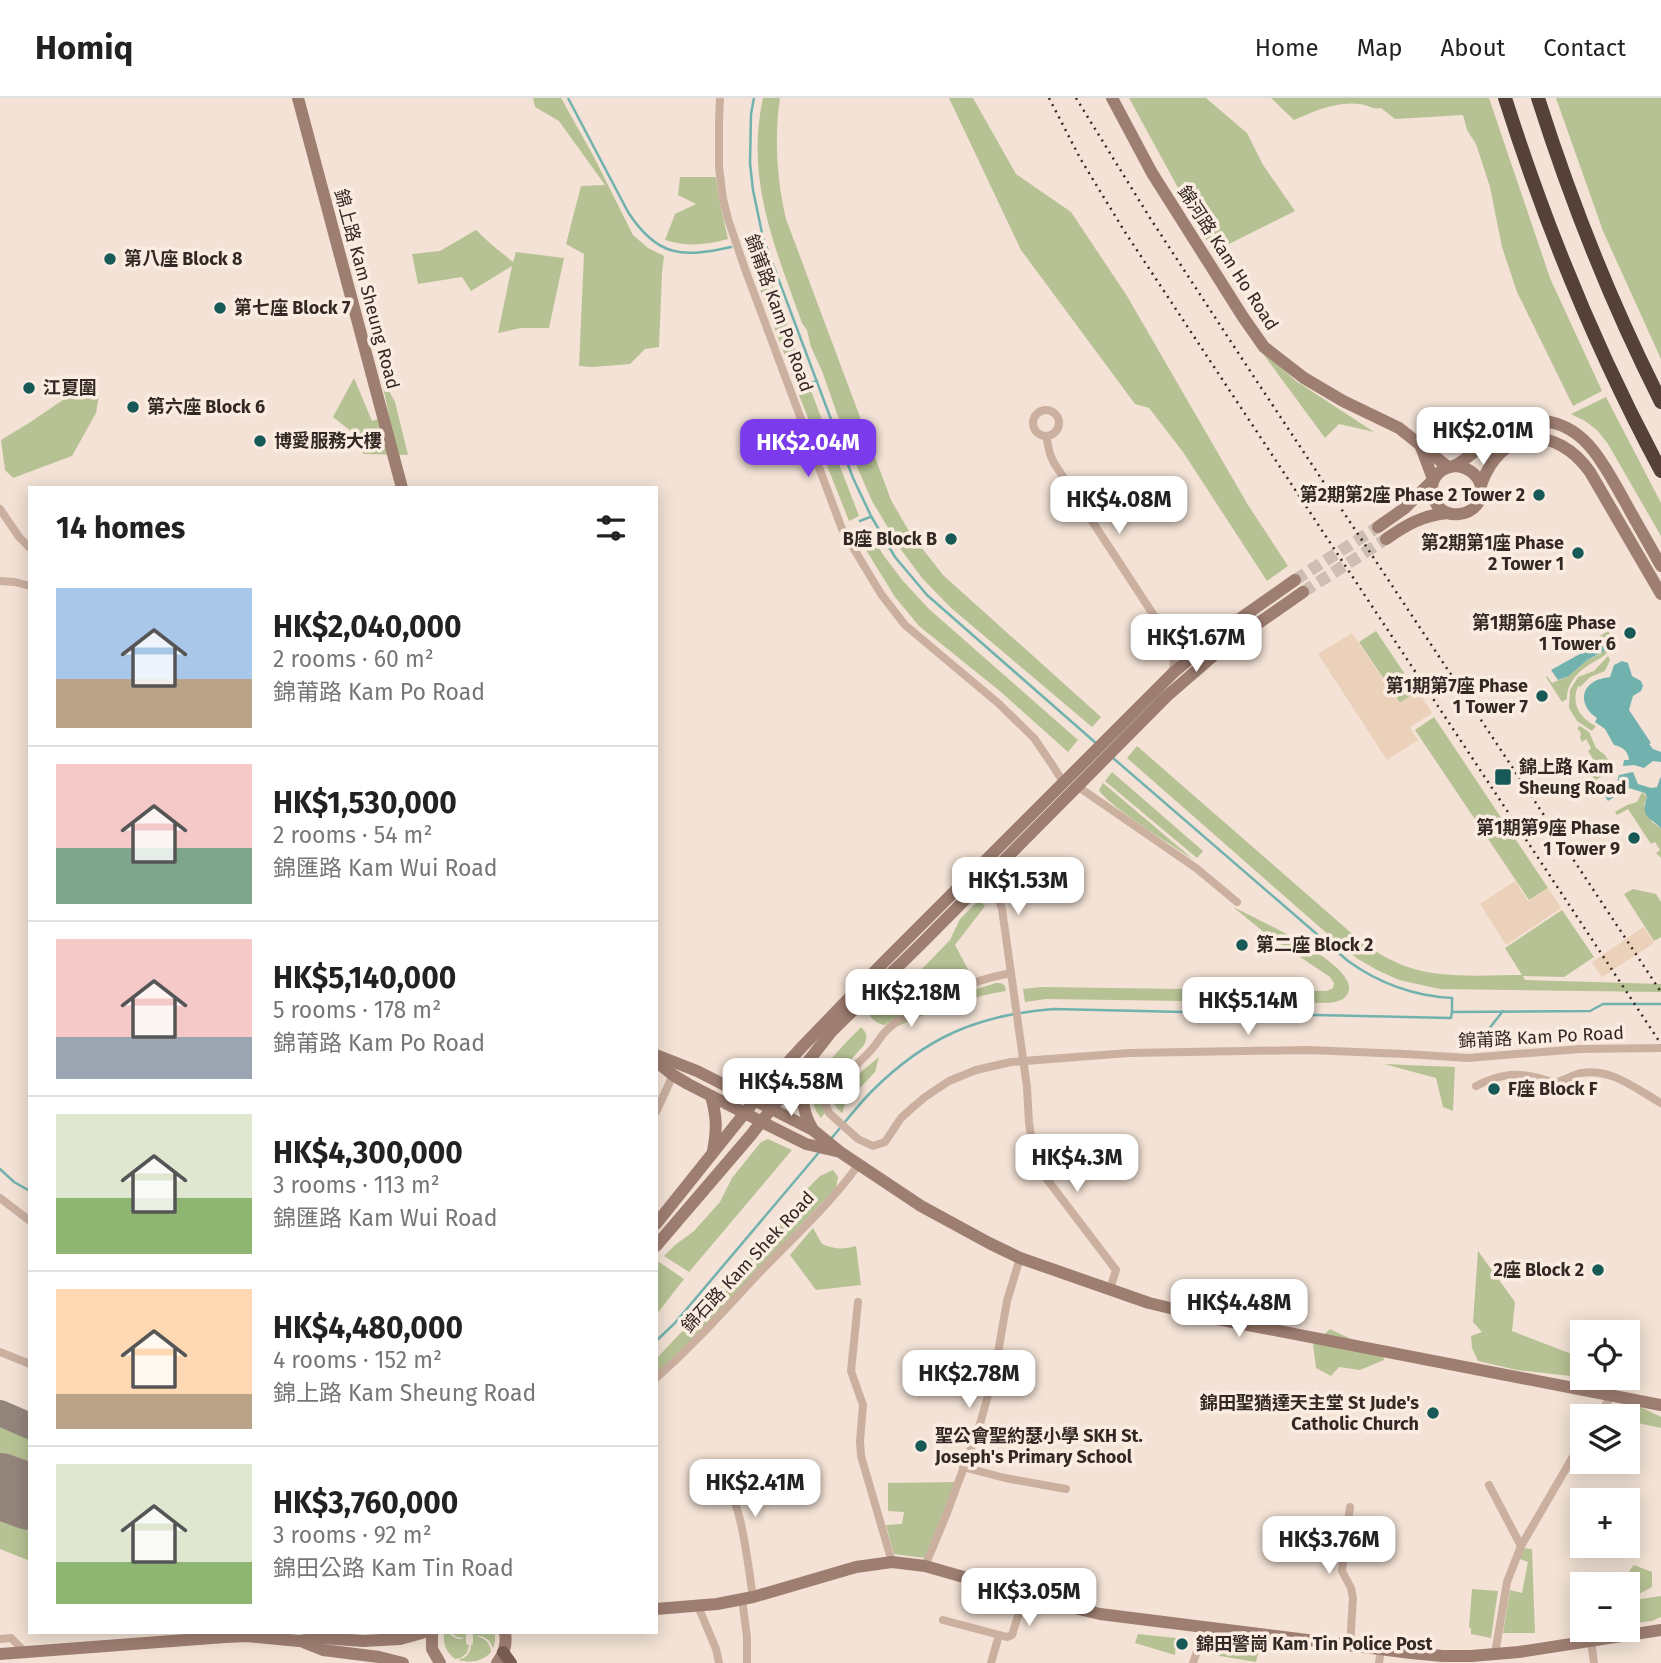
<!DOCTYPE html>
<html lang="en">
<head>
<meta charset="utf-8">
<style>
	body { margin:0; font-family:"Fira Sans","Noto Sans TC",sans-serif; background:#f6f6f6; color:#222; height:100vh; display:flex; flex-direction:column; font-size:26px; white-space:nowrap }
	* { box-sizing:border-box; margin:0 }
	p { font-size:23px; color:#767676 }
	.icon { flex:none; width:38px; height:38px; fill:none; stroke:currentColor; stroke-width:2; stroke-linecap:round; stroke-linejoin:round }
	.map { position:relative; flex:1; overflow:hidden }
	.drawer { position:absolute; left:28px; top:388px; width:630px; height:1148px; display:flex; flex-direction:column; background:#fff; border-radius:0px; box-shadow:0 4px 18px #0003 }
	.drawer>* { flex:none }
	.fabs { position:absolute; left:1570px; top:1222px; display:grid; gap:14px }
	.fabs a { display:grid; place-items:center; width:70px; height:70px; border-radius:0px; background:#fff; box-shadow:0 4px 18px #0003; font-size:35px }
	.price { position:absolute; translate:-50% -60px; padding:0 16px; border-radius:14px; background:#fff; color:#222; font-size:23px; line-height:46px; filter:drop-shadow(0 2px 4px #0008) }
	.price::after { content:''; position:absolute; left:50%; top:42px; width:21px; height:16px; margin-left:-10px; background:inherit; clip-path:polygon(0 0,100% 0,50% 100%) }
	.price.on { background:#7c3aed; color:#fff }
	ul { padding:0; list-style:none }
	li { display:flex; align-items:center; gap:21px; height:175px; padding:0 28px }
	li+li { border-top:2px solid #e0e0e0 }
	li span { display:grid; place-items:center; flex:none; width:196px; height:140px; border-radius:0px; color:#555 }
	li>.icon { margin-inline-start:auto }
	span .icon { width:84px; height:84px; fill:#fffc; stroke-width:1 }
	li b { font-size:30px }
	h2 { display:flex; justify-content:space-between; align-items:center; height:84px; padding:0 28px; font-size:30px }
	header { display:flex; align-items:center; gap:42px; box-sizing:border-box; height:98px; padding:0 35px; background:#fff; border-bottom:2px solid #e0e0e0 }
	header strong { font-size:33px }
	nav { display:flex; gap:38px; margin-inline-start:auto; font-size:24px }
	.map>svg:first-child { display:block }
	.green { fill:#b7c294 }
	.plaza { fill:#ecd1ba }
	.water { fill:#71b2af }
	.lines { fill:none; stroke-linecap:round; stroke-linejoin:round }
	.stream { stroke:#71b2af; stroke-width:2.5 }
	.taxiway { stroke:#94857c; stroke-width:26 }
	.runway { stroke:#94857c; stroke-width:66 }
	.secondary-tunnel { stroke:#cdbdb2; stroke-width:12; stroke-dasharray:12 6; stroke-linecap:butt }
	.street { stroke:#cbb0a0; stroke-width:8 }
	.secondary { stroke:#9f7e72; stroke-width:12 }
	.primary { stroke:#785c53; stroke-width:12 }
	.highway { stroke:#56403a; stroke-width:14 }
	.rail { stroke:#342824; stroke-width:2.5; stroke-dasharray:2 5; stroke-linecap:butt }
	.poi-dot { fill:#165957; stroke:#faece1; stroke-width:2.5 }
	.labels { text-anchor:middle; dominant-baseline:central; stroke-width:7; stroke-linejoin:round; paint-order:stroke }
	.street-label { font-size:18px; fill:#342824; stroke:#faece1 }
	.poi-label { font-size:18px; font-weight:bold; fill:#342824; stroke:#faece1; text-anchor:start }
</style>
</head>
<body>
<header>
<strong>Homiq</strong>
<nav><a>Home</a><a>Map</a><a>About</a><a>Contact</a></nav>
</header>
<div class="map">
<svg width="1661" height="1565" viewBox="0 0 1661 1565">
	<rect width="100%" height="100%" fill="#f3e2d5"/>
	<g class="green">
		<polygon points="533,0 561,0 594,59 633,137 648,150 664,158 662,175 659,249 645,251 630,266 593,269 579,268 584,156 566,146 581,88 605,87 559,23 535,9"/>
		<path d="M763,0h17c-6,40 -3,82 6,121l105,281 19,33 33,42 158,142 -9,10 -142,-120 -28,-29 -20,-27 -30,-50 -21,-48 -29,-82 -11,-24 -4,-17 -5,-7c-27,-76 -57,-143 -39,-225z"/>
		<polygon points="949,0 973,0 1016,76 1071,114 1127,198 1248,407 1288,468 1267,483 1183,354 1149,310 1135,306 1021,152"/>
		<polygon points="1129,0 1206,0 1247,35 1263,67 1295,113 1213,154"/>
		<path d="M1271,0h218l61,180 52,113 -29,15 -56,-114 -15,-45 -12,-60 -14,-43 -9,-14 -4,-15 -68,4 -14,-11c-9,2 -12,-3 -21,-4 -24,-3 -45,7 -66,16z"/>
		<polygon points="1556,0 1661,0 1661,261 1603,133"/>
		<path d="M680,79h36l3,22 9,40c-22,6 -40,8 -63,1l10,-26 21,-10 -18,-9z"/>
		<polygon points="476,132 492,147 513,164 516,154 564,160 549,230 521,230 498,235 512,168 471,193 462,179 418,186 412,156 440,153"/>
		<polygon points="772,186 807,283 796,287 760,191"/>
		<polygon points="1258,249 1296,283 1374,334 1339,326 1325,340"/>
		<polygon points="381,278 395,304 408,357 363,356 360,340 333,319 354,280 372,323 389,318"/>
		<polygon points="85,287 99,298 96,315 72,358 13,380 5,372 1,342 29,325"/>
		<polygon points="811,293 859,418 849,423 799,297"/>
		<polygon points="1606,299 1661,405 1661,438 1608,346 1597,332 1585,323 1571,316"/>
		<polygon points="866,430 884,458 903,483 929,511 1078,642 1068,654 1001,594 919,528 895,499 855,434"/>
		<polygon points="1376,533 1417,594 1400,605 1359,544"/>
		<path d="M1608,533l2,3 -3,8 4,8c-5,3 -9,8 -14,10 -16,9 -30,20 -30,39l-5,3 -16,-25 1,-1 5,7 17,-7 18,-16 15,-7h-13l-4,-7 2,-2 4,6 10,-6 -4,-6z"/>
		<path d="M1608,558l2,4 -5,11 -15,6 -10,10 -2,-1c-7,17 1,32 18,40l-4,5 -15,-10 -8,-13 1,-18 8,-13 16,-6z"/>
		<polygon points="1434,619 1548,790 1529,802 1415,632"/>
		<polygon points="1580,628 1589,634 1596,650 1605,657 1613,670 1595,683 1592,679 1601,673 1588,653 1591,650 1586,641 1582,644 1580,640 1581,635 1577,630"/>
		<path d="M1137,648l228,199c14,8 27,17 43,22 35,12 77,8 114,8l-17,-27 57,-38 32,47 -30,20 -41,-1 2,4 136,4v8l-221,-3 -41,-9 -22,-10 -19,-11 -19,-15 -212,-186z"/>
		<polygon points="1112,674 1203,753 1197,760 1105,683"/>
		<path d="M1103,685l91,77c-20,-14 -85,-53 -95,-70z"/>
		<polygon points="1642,694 1647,699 1644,707 1652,724 1661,730 1661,760 1656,755 1660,752 1655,744 1651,746 1628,711 1617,717 1615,714 1627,707 1637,704"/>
		<polygon points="1633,791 1656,796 1661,804 1661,839 1654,843 1624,796"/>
		<path d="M979,802l6,6 -30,39 16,30 -60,31 -26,19c-7,-1 -11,-4 -15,-9l29,-33 17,-8 34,-35 10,-21z"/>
		<path d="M1233,809c22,11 121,56 116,83 -2,10 -12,12 -21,13l-282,-4 -21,3 -2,-13 18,-2 286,4 6,-3 1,-5 -4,-6 -60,-40z"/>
		<path d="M996,885h5l4,3 1,5c-38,6 -72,19 -108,35v-2c31,-21 62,-30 98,-41z"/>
		<path d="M861,929c6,6 7,10 3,18l-42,47 -1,10 4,11 -4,5c-26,-31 21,-70 40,-91z"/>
		<path d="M879,959l-4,15 -30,32 -3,9c-5,-5 -11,-10 -8,-18z"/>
		<polygon points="1384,966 1455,969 1453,1013 1443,1009 1436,980"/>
		<polygon points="768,1041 792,1052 689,1174 664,1158 675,1147 694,1133 720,1104 732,1080 761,1044"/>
		<polygon points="833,1072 838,1079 836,1090 685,1249 656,1276 656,1261 690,1225 809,1089 820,1078"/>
		<path d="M813,1130l9,16c12,5 21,6 34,2l5,39 -45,5 -26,-35z"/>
		<polygon points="1478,1153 1515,1204 1512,1233 1582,1260 1579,1279 1517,1272 1478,1263 1472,1250 1471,1238 1482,1234 1473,1224"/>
		<polygon points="659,1164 684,1181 656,1217 656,1168"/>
		<polygon points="1330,1231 1383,1256 1384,1262 1360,1272 1339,1269 1331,1278 1316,1270 1313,1247"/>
		<polygon points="1627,1307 1641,1309 1661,1319 1661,1330 1638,1325 1622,1311"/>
		<polygon points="0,1322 30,1334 30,1369 0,1357"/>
		<polygon points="955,1384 925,1460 894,1456 886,1427 902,1426 904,1414 888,1413 888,1385"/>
		<polygon points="0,1415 30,1427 30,1463 0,1451"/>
		<polygon points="1522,1450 1532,1451 1535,1535 1503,1535 1510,1492 1522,1495 1528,1464 1520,1461"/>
		<polygon points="1634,1467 1652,1474 1652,1489 1637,1497 1628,1486 1622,1482"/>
		<polygon points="1472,1491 1498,1493 1491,1540 1471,1536 1471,1530 1469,1530"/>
		<polygon points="1661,1498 1661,1519 1652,1523 1628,1526 1628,1503"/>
		<path d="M444,1535h5c4,4 9,8 15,5l-7,-1 -6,-4h15v11l3,1 -2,8 -6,5 -6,1c-9,-7 -12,-15 -11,-26z"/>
		<path d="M473,1535h22v8l-2,8c-2,-9 -9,-14 -17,-13 8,2 14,6 15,16 -9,10 -20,11 -33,8 8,-2 13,-7 13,-15l2,-1z"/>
		<polygon points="1138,1536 1176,1540 1175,1557 1135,1545"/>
		<polygon points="1206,1541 1260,1548 1256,1564 1202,1555"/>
	</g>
	<g class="plaza">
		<polygon points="1352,535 1399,605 1418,593 1432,615 1410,629 1418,642 1387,662 1318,556"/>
		<polygon points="1515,783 1528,803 1548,790 1561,810 1506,847 1480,806"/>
		<polygon points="1644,829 1654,845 1602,879 1592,864"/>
	</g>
	<g class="water">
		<polygon points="1605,545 1608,551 1587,562 1569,578 1558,582 1551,572 1587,552 1589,555"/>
		<path d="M1622,563l6,2 4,13 9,5 2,5 -2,5 -8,5 -4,14 22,33 -2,1 4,5 8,3v10l-8,-1 -9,7 -10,-3 -11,1 1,-6h5c-1,-9 -6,-13 -15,-15l-9,-16 -10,-7 2,-4c-13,-8 -19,-25 -5,-35 5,-4 12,-5 18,-6l4,-12z"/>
		<path d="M1633,674l5,12 13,4 6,-1 4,-11v52c-12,-12 -21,-10 -14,-31l-2,-4 -16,-5 -3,6h-7l-11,7 -7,-11 9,-6 7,-2 2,-7z"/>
	</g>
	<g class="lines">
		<g class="stream">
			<path d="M568,0l60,114c29,45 54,46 103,35"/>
			<polyline points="754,0 751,16 750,65 753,92 763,140 853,380 871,418 895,459 927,497 1097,646"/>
			<polyline points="745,145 762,140"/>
			<polyline points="763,180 776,175"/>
			<polyline points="803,288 817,283"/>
			<polyline points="860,423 870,419"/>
			<path d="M1113,660l235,203c32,23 65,35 104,37v14"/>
			<polyline points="1488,938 1488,932 1503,913"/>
			<path d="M830,1042c14,-16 27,-34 42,-49 54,-54 106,-76 181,-82l398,9 1,-6 138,-1 13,-7h58"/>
			<polyline points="0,1071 14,1084 30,1093"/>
			<polyline points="656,1243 674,1226 821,1052"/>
		</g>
		<polyline class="taxiway" points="0,1315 30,1328"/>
		<polyline class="runway" points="0,1388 30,1399"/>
		<g class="secondary-tunnel">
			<polyline points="1295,482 1378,429"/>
			<polyline points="1303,494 1386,441"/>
		</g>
		<g class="street">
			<polyline points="720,0 719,24 719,69 723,101 728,121 745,171 842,431 881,496 905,527 998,605 1034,640 1053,668 1063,684"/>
			<circle cx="1046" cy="325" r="13"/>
			<polyline points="1046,338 1050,356 1054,365 1172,545 1174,560 1173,575"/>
			<polyline points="0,411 19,439 30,450"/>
			<polyline points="0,483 15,484 30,488"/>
			<polyline points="1172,545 1187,551 1199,551"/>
			<polyline points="1077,688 1196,770 1237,804"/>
			<polyline points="984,782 998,798 1002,811 1027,989 1029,1025 1035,1063 1046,1080 1116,1172 1110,1191"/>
			<path d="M1011,875c-41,8 -92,27 -122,55 -7,6 -11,14 -17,21 -13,15 -29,27 -43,41l-4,6v7l4,10 29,26 15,7 12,-4 16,-24 11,-10 13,-11 24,-16 27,-11 35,-8 118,-9 179,-3 98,4 62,4 112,-9 81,-1"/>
			<path d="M1476,988c20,-10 36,-14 58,-9 7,1 14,5 21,5 9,-1 17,-7 26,-9 31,-5 55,16 80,30"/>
			<polyline points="656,1014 673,977"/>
			<polyline points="0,1100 30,1123"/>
			<polyline points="858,1204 851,1273 863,1307 860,1343 861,1358 892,1464"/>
			<polyline points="0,1254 30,1266"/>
			<path d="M656,1280c38,-33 71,-71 105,-107 34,-35 70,-68 98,-107"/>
			<polyline points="1598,1318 1612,1297"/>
			<polyline points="963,1369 1005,1380 1066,1391"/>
			<path d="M710,1370c3,2 6,3 9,6 23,20 29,94 34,123"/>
			<polyline points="1489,1387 1521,1448"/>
			<polyline points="925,1468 945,1420 980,1326 995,1272 1007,1203 1020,1160"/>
			<polyline points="742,1501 747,1539 747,1565"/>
			<polyline points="698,1508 716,1551 719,1565"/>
			<polyline points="943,1522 1007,1539 1012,1537 1025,1496"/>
			<polyline points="0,1541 11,1540 25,1554"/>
			<polyline points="1591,1542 1594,1565"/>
			<polyline points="1350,1547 1353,1500 1351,1490 1342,1473 1350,1409"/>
			<polyline points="1495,1556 1507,1484 1521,1448 1582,1343"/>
			<polyline points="991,1565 999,1537"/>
			<polyline points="1193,1565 1205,1530"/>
			<polyline points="1379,1565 1381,1551"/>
		</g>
		<g class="secondary">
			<polyline points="298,0 402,390"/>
			<polyline points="1112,0 1152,75 1243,219 1264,249 1304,280 1343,303 1399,330 1448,369"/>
			<polyline points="1421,349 1433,381"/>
			<path d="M1454,368c21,-10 34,-32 57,-41 10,-4 21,-4 31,-4 44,3 63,46 82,79 12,22 25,44 37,66"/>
			<path d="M1454,368c35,2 36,45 5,48 -29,4 -41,-42 -5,-48z"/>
			<path d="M1481,387c20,-58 75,-61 109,-13l71,122"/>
			<polyline points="1378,429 1405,410 1432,383"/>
			<path d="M1386,441c20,-14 37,-24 62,-26"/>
			<polyline points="656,957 697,973 813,1032 840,1054 921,1108 989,1145 1020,1160 1149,1205 1212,1220 1661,1307"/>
			<polyline points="656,963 673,977 688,986 762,1024 806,1046 836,1053"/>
			<path d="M806,971c-6,21 -5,40 6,59"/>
			<path d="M711,998c6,22 6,33 2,55"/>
			<polyline points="656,1126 768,986 800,951 881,867 1173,575 1224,532 1295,482"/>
			<polyline points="656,1148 751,1037 831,934 922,845 1167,598 1220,552 1303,494"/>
			<polyline points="656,1511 717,1506 753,1499 856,1469 892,1464 925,1468 1062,1507 1100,1516 1411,1555 1443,1558 1471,1558 1519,1554 1661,1532"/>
			<polyline points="432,1535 432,1551 440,1565"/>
			<polyline points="303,1544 323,1552 379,1559 403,1565"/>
			<polyline points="0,1556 225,1539 247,1538 299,1543 323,1540 363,1543 400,1541 422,1535"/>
			<path d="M497,1565c7,-9 10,-19 8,-30"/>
		</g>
		<polyline class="primary" points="503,1554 511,1565"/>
		<g class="highway">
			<path d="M1505,0c41,129 92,254 156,373"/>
			<path d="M1538,0c33,104 74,207 123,304"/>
		</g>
		<g class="rail">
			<polyline points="1049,0 1080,60 1123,131 1661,946"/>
			<polyline points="1076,0 1150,120 1254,279 1661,894"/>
		</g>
	</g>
	<g class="poi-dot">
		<circle cx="110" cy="161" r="7"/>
		<circle cx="220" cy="210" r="7"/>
		<circle cx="29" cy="290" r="7"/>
		<circle cx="133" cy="309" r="7"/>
		<circle cx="260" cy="343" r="7"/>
		<circle cx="1539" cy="397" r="7"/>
		<circle cx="951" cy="441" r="7"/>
		<circle cx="1578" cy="455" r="7"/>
		<circle cx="1630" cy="535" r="7"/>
		<circle cx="1542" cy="598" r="7"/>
		<rect x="1494" y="670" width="18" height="18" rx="3.5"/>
		<circle cx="1634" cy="740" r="7"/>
		<circle cx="1242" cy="847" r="7"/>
		<circle cx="1494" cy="991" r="7"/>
		<circle cx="1598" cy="1172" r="7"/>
		<circle cx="1433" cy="1315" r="7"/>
		<circle cx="921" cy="1348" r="7"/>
		<circle cx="1182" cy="1546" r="7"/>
	</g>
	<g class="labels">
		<g class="street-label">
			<text transform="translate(1228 160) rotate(57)">錦河路 Kam Ho Road</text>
			<text transform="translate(367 191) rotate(75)">錦上路 Kam Sheung Road</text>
			<text transform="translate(779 215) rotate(70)">錦莆路 Kam Po Road</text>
			<text transform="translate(1541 939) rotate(-3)">錦莆路 Kam Po Road</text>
			<text transform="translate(748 1164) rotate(-47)">錦石路 Kam Shek Road</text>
		</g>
		<g class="poi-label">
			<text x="124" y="161">第八座 Block 8</text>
			<text x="234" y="210">第七座 Block 7</text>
			<text x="43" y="290">江夏圍</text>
			<text x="147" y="309">第六座 Block 6</text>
			<text x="274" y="343">博愛服務大樓</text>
			<text x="1525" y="397" text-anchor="end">第2期第2座 Phase 2 Tower 2</text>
			<text x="937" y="441" text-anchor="end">B座 Block B</text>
			<text x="1564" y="445" text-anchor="end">第2期第1座 Phase<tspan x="1564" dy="21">2 Tower 1</tspan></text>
			<text x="1616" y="525" text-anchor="end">第1期第6座 Phase<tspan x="1616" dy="21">1 Tower 6</tspan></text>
			<text x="1528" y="588" text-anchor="end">第1期第7座 Phase<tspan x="1528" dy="21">1 Tower 7</tspan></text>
			<text x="1519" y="669">錦上路 Kam<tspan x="1519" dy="21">Sheung Road</tspan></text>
			<text x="1620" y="730" text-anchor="end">第1期第9座 Phase<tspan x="1620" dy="21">1 Tower 9</tspan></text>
			<text x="1256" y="847">第二座 Block 2</text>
			<text x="1508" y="991">F座 Block F</text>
			<text x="1584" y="1172" text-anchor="end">2座 Block 2</text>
			<text x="1419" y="1305" text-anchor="end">錦田聖猶達天主堂 St Jude's<tspan x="1419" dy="21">Catholic Church</tspan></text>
			<text x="935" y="1338">聖公會聖約瑟小學 SKH St.<tspan x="935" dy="21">Joseph's Primary School</tspan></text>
			<text x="1196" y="1546">錦田警崗 Kam Tin Police Post</text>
		</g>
	</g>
</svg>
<div class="fabs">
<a><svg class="icon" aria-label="locate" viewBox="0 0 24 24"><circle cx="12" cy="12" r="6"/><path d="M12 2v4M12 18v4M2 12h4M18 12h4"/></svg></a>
<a><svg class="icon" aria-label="layers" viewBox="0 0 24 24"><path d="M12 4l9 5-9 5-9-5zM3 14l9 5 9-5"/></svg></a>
<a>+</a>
<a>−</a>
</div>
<b class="price" style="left:1483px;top:369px">HK$2.01M</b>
<b class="price on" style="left:808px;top:381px">HK$2.04M</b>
<b class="price" style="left:1119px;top:438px">HK$4.08M</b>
<b class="price" style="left:1196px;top:576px">HK$1.67M</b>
<b class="price" style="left:1018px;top:819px">HK$1.53M</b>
<b class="price" style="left:911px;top:931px">HK$2.18M</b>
<b class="price" style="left:1248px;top:939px">HK$5.14M</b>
<b class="price" style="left:791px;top:1020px">HK$4.58M</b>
<b class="price" style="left:1077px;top:1096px">HK$4.3M</b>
<b class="price" style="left:1239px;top:1241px">HK$4.48M</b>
<b class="price" style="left:969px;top:1312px">HK$2.78M</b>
<b class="price" style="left:755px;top:1421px">HK$2.41M</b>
<b class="price" style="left:1329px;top:1478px">HK$3.76M</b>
<b class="price" style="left:1029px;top:1530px">HK$3.05M</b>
<section class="drawer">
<h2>14 homes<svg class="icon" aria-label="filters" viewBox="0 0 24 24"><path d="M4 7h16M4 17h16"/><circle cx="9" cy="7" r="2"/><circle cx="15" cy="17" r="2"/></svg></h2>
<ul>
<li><span style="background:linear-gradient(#a9c7e8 65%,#b9a48a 0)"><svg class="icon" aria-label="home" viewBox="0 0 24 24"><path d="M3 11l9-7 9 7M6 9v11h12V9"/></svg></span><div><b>HK$2,040,000</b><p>2 rooms · 60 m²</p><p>錦莆路 Kam Po Road</p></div></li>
<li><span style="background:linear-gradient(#f6c9c9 60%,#7fa58c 0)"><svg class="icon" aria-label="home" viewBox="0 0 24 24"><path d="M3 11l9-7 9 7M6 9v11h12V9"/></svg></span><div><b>HK$1,530,000</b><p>2 rooms · 54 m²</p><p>錦匯路 Kam Wui Road</p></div></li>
<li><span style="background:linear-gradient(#f6c9c9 70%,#9aa5b1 0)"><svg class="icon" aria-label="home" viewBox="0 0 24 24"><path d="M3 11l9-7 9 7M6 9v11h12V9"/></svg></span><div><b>HK$5,140,000</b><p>5 rooms · 178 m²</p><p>錦莆路 Kam Po Road</p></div></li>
<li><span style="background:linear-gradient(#dfe7d0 60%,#8fb573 0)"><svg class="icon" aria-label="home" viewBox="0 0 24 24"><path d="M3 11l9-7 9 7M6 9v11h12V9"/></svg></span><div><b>HK$4,300,000</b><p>3 rooms · 113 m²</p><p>錦匯路 Kam Wui Road</p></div></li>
<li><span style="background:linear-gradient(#ffd9b3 75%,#b9a48a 0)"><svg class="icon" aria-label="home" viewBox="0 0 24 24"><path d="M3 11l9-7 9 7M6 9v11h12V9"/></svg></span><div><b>HK$4,480,000</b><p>4 rooms · 152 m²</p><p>錦上路 Kam Sheung Road</p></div></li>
<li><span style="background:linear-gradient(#dfe7d0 70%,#8fb573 0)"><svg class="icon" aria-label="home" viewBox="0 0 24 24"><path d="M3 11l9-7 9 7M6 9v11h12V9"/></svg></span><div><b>HK$3,760,000</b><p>3 rooms · 92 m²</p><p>錦田公路 Kam Tin Road</p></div></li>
</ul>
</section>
</div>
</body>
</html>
